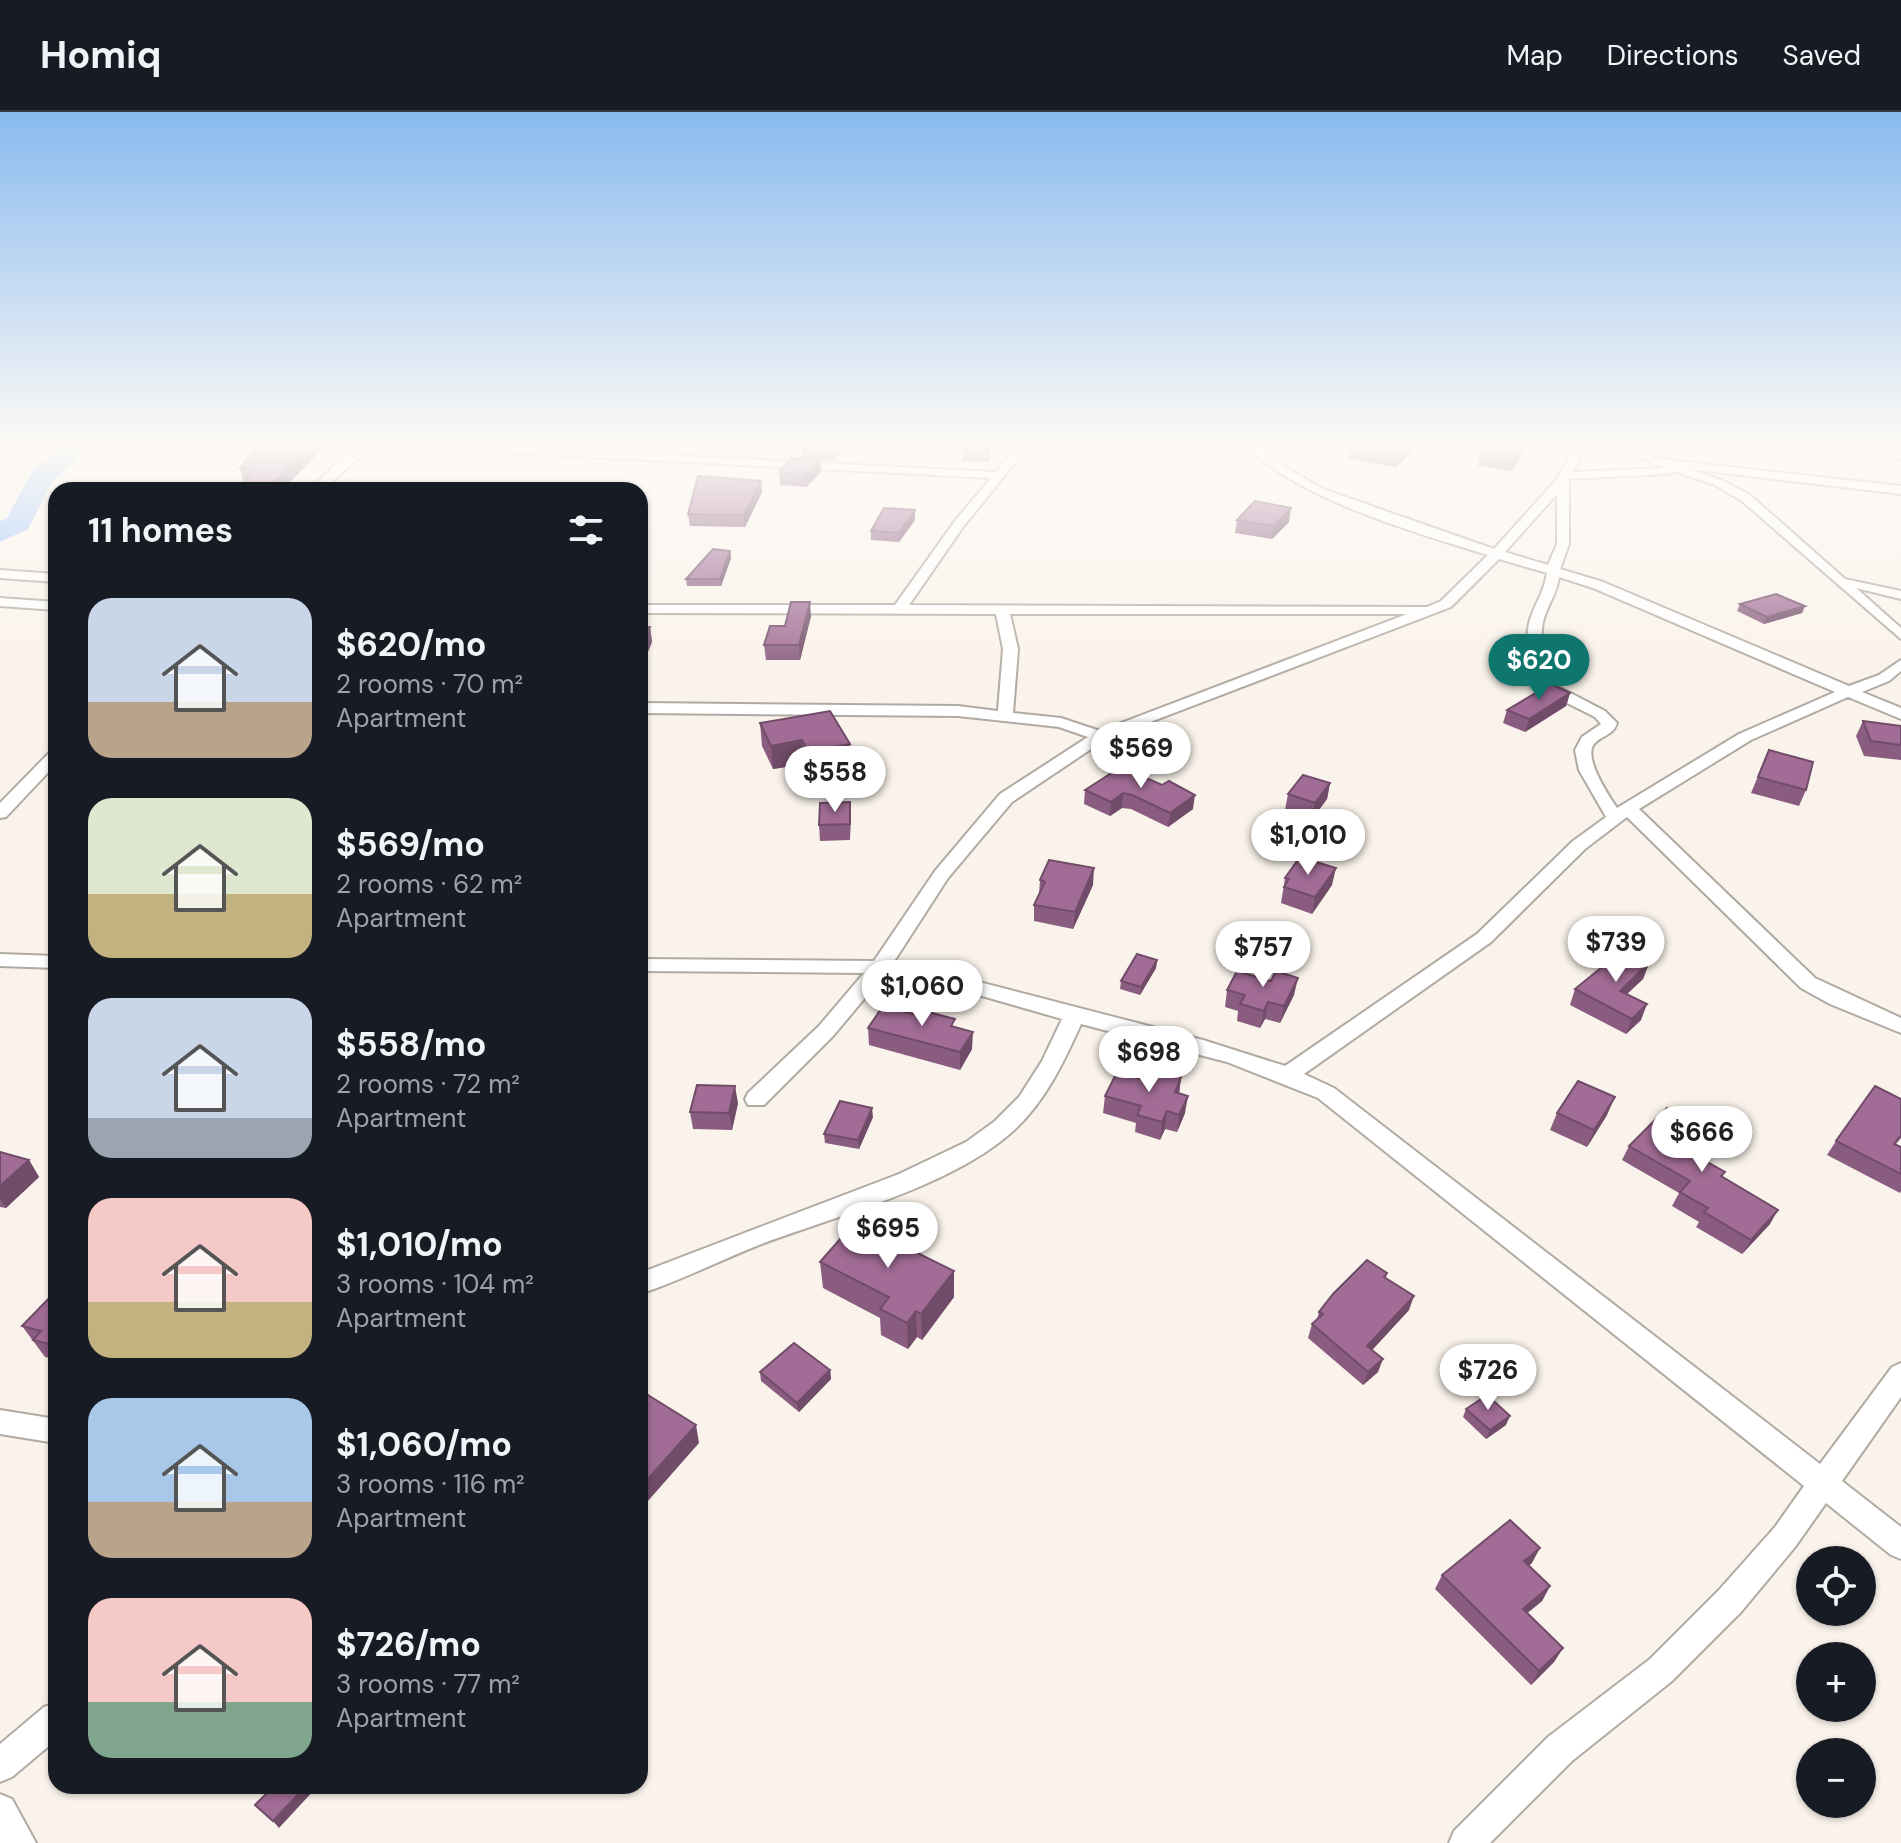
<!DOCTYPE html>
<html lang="en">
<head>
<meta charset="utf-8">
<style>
	body { margin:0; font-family:"DM Sans",sans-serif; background:#242831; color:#f1f3f6; height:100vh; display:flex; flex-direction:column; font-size:30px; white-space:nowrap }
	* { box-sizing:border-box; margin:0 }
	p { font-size:26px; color:#9ea1a6 }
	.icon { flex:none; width:44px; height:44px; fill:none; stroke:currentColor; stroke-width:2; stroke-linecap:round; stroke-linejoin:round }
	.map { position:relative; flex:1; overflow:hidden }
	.panel { position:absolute; left:48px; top:370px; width:600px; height:1312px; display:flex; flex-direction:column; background:#171b24; border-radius:24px; box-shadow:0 2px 6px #0004 }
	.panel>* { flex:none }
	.fabs { position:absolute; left:1796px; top:1434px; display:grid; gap:16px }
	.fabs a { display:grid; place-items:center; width:80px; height:80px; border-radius:50%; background:#171b24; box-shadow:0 2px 6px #0004; font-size:40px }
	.price { position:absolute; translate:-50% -68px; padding:0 18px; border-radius:28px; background:#fff; color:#222; font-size:26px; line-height:52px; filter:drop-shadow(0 2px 4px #0008) }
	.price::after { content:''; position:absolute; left:50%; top:48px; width:24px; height:18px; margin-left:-12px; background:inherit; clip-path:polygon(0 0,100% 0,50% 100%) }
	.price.selected { background:#0f766e; color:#fff }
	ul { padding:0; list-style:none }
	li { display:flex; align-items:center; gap:24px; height:200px; padding:0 40px }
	li span { display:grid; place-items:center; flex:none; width:224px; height:160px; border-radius:24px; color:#555 }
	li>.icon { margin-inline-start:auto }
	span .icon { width:96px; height:96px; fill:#fffc; stroke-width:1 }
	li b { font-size:34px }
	h2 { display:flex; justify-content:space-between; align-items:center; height:96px; padding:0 40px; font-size:34px }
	header { display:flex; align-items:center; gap:48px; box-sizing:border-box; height:112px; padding:0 40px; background:#171b24; border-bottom:2px solid #363941 }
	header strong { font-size:38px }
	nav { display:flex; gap:44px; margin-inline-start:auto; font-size:28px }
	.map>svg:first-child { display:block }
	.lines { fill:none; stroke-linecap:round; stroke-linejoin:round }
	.river { fill:#9cc3fa; fill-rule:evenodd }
	.minor-casing { stroke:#b1aaa2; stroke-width:4 }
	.minor { fill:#fff; fill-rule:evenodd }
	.wall { fill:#8a5d80 }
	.shaded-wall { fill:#714c68 }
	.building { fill:#a16c95; stroke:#714c68; stroke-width:2 }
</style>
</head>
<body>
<header>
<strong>Homiq</strong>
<nav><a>Map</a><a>Directions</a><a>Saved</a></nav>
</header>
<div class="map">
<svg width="1901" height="1731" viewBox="0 0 1901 1731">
	<rect width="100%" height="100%" fill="#faf3eb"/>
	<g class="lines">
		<polygon class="river" points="66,331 94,331 52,370 28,417 0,430 0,409 7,406 32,360"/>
		<g class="minor-casing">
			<g id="minor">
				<path d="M377,331h56l563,29 25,-29h10l-68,84 -54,78 518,2 14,-6 47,-46c-66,-20 -201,-59 -242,-112h11l30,25 36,21 171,60 64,-71 19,-35h10l-15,29 92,-4 -57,-25h14l39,16 241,27v8l-212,-25 34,12 27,14 95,84 56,12v8l-45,-11 45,40v11l-159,-138 -27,-16 -41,-14 -5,3 -100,5v65l-9,25 43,13 246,104 30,-11 22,-15v11l-12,10 -27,11 39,16v11l-53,-22 -97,43 -112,69 176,169 86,40v15l-71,-29 -29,-16 -174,-171 -42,32 -94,93 -187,132 30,14 486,376 72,-97 9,-4v34l-59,84 59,46v32l-10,-4 -65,-52 -31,44 -54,65 -69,69 -100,80 -82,82h-41l5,-12 94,-94 102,-78 69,-69 56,-63 29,-41 -486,-388 -91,-36 -146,-38c-17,38 -36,78 -68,107 -59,54 -173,84 -249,112 -41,16 -82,37 -124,51v-21l259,-99 67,-32 29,-21 24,-24 23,-36 20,-42 -115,-33 -62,-12 -52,62 -69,69h-16l-3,-6 3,-6 71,-67 45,-53 -224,-2v-12l234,2 61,-90 65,-77 88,-57 -29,-10 -101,-11 -318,-3v-10l318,3 40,5 5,-62 -7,-35 -356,-1v-8h255l60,-84 36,-43 -595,-31 -33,7 -40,36h-13l36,-36zM1557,382v50l-9,21 -43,-13zM1499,447l48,14c-4,21 -8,23 -15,41 -11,25 1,56 13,78l50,25 6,7 -19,13 -7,13 4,20 27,47 -33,24 -96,93 -192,132 -82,-26 -255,-66 -55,-11 55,-85 64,-76 94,-63 345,-132zM1559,465l34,11 242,104 -96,42 -122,74c-8,-12 -34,-50 -23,-64 8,-9 19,-8 23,-21l-12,-12 -48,-25c-9,-23 -22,-48 -11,-73 5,-14 11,-21 13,-36zM1010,502h397l-307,117 -39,-13 -48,-5 5,-64z"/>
				<polygon points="1879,331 1890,331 1901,339 1901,348"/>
				<polygon points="0,458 56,462 56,470 0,466"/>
				<polygon points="0,486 56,490 56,498 0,494"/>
				<polygon points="56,638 56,652 6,705 0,706 0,691 50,640"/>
				<polygon points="0,842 56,844 56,856 0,854"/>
				<polygon points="0,1298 56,1307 56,1331 0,1322"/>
				<polygon points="56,1591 56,1628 12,1665 0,1670 0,1632 44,1595"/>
				<polygon points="0,1682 12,1687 36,1731 0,1731"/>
			</g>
		</g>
		<use href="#minor" class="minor"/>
	</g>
	<g class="wall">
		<polygon points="260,331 328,331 282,378 241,378 240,375 246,368 243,368 240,356"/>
		<polygon points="718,331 760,331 757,336 718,334"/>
		<polygon points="806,331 858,331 853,336 845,335 833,349 820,348 821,360 806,375 780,373 779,360 802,347 801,336"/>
		<polygon points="965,331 993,331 988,350 963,349 963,337"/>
		<polygon points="1421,331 1396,355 1347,347 1350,332"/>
		<polygon points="1467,331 1529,331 1512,359 1478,354 1482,338 1466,336"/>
		<polygon points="762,380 745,415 690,414 688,402"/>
		<polygon points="915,408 899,430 871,428 871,419"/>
		<polygon points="1237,408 1289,410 1272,427 1235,421"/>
		<polygon points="730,439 731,446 721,474 687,474 686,467"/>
		<polygon points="1740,492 1805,494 1802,501 1764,512 1737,499"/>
		<polygon points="811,504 800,548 766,548 764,533 785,514"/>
		<polygon points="640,515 650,515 652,530 644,549 640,549"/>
		<polygon points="1570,581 1566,594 1525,620 1503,611 1507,598"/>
		<polygon points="830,599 851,655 810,663 804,652 773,657 762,634 760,611"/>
		<polygon points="1863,609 1901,614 1901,648 1864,644 1856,624"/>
		<polygon points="1769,638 1806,678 1799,694 1751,681"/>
		<polygon points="1330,671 1327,687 1312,707 1285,698 1288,682"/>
		<polygon points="1162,673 1193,697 1168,715 1131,697 1122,696 1110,704 1084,692 1085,678"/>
		<polygon points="851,706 850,728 820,729 819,713"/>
		<polygon points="1285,766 1332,773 1312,802 1281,791"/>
		<polygon points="1040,768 1093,773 1073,817 1034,809 1034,793 1039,783"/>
		<polygon points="1157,848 1156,856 1140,883 1120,877 1121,869"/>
		<polygon points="1649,851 1643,867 1627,882 1641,908 1626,922 1570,893 1575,877"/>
		<polygon points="1227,878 1294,883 1280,911 1265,907 1260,916 1237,909 1238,899 1225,895"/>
		<polygon points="955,915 972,937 960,958 869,933 868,916"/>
		<polygon points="1181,965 1179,982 1185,1001 1177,1020 1165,1017 1160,1028 1135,1020 1136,1011 1103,1001 1105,984 1152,970"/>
		<polygon points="1901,987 1901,1026 1896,1032 1901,1035 1901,1079 1900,1081 1827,1043 1836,1029"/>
		<polygon points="738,991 732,1018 693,1017 690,1000"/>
		<polygon points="1557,1001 1607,1003 1587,1035 1550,1018"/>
		<polygon points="873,1005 859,1037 825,1031 824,1022"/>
		<polygon points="1629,1034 1705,1040 1700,1045 1725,1060 1722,1065 1770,1112 1742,1142 1696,1115 1699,1110 1672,1094 1679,1081 1622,1048"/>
		<polygon points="0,1040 29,1048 39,1065 6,1096 0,1095"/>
		<polygon points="820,1150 954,1159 954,1185 922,1228 917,1225 908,1237 881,1223 880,1206 823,1176"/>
		<polygon points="1387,1161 1386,1166 1409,1198 1372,1238 1378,1260 1363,1273 1308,1226 1312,1212 1317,1207 1319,1200"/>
		<polygon points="56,1179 56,1248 45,1245 22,1214"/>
		<polygon points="830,1258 831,1267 799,1300 761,1269 760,1260"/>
		<polygon points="1466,1297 1506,1313 1486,1327 1463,1305"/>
		<polygon points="1532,1451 1528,1454 1550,1474 1542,1489 1527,1501 1563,1536 1554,1550 1531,1573 1435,1477 1442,1463"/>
	</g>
	<g class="shaded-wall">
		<polygon points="314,331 328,331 282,378 272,378 270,374"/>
		<polygon points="839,331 844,331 845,335 833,349 832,338"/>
		<polygon points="990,331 993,331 988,350 988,338"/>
		<polygon points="1409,331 1421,331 1396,355 1399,341"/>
		<polygon points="1523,331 1529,331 1512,359 1516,342"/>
		<polygon points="820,348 821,360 806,375 805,363"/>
		<polygon points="761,369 762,380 745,415 744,403"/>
		<polygon points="1291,396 1289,410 1272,427 1274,414"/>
		<polygon points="915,398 915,408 899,430 899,421"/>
		<polygon points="730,439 731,446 721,474 720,467"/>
		<polygon points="810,490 811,504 800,548 799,533"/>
		<polygon points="1805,494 1802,501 1764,512 1767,505"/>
		<polygon points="650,515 652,530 644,549 641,535"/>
		<polygon points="1570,581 1566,594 1525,620 1529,607"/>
		<polygon points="802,628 804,652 773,657 771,634"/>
		<polygon points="850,632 851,655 810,663 808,640"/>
		<polygon points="1330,671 1327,687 1312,707 1315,691"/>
		<polygon points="1123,681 1122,696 1110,704 1111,690"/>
		<polygon points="1195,683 1193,697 1168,715 1170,701"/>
		<polygon points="1094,756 1093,773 1073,817 1075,800"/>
		<polygon points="1336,756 1332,773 1312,802 1315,785"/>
		<polygon points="1157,848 1156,856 1140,883 1141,875"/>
		<polygon points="1649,851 1643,867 1614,894 1620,879"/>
		<polygon points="1298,866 1294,883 1280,911 1284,894"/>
		<polygon points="1268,890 1265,907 1260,916 1264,899"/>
		<polygon points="1647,892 1641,908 1626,922 1632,907"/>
		<polygon points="973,920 972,937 960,958 960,940"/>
		<polygon points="1181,965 1179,982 1175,980"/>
		<polygon points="735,974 738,991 732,1018 729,1001"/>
		<polygon points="1188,984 1185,1001 1177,1020 1179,1003"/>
		<polygon points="1615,985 1607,1003 1587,1035 1594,1018"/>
		<polygon points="872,996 873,1005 859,1037 858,1028"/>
		<polygon points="1167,999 1165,1017 1160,1028 1162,1010"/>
		<polygon points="1712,1026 1705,1040 1688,1057 1695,1043"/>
		<polygon points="29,1048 39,1065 6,1096 0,1087 0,1074"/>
		<polygon points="1778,1098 1770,1112 1742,1142 1751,1128"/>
		<polygon points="954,1159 954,1185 922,1228 921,1202"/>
		<polygon points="1414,1184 1409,1198 1363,1248 1367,1234"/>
		<polygon points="916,1199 917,1225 908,1237 907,1211"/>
		<polygon points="1383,1247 1378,1260 1363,1273 1368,1260"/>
		<polygon points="830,1258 831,1267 799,1300 797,1291"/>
		<polygon points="1510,1304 1506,1313 1486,1327 1490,1318"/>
		<polygon points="696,1313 699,1331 640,1398 640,1376"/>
		<polygon points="1540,1436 1532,1451 1516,1464 1524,1449"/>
		<polygon points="1550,1474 1542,1489 1515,1511 1523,1497"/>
		<polygon points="1563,1536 1554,1550 1531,1573 1539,1559"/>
		<polygon points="640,1605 643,1615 640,1620"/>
		<polygon points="306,1674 315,1674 316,1676 279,1716 273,1709"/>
	</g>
	<g class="building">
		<polygon points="260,331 314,331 270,374 240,375 255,356 240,356"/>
		<polygon points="806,331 839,331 832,338 801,336"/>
		<polygon points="965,331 990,331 988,338 963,337"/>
		<polygon points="1351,331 1409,331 1399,341 1350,332"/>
		<polygon points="1486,331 1523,331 1516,342 1482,337"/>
		<polygon points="791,346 820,348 805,363 779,360"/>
		<polygon points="698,364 761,369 744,403 688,402"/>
		<polygon points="1255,389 1291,396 1274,414 1237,408"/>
		<polygon points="884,396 915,398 899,421 871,419"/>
		<polygon points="713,437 730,439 720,467 686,467"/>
		<polygon points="1776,482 1805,494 1767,505 1740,492"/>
		<polygon points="791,490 810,490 799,533 764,533 770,514 785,514"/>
		<polygon points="640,515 650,515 641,535 640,535"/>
		<polygon points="1551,572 1570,581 1529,607 1507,598"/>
		<polygon points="830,599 850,632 808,640 802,628 771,634 760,611"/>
		<polygon points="1863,609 1901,614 1901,633 1871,629"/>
		<polygon points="1769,638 1813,650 1806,678 1758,665"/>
		<polygon points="1121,655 1162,673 1169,669 1195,683 1170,701 1132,683 1123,681 1111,690 1085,678"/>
		<polygon points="1303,663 1330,671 1315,691 1288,682"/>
		<polygon points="850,690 850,712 819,713 820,691"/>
		<polygon points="1300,745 1336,756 1315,785 1284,775 1289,767 1285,766"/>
		<polygon points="1049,748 1094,756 1075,800 1034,793 1045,770 1040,768"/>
		<polygon points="1623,838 1649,851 1620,879 1647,892 1632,907 1575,877"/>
		<polygon points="1137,842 1157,848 1141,875 1121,869"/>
		<polygon points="1237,859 1271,869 1276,859 1298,866 1284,894 1268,890 1264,899 1240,892 1245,883 1227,878"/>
		<polygon points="883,894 921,904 924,899 955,907 951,914 973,920 960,940 868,916"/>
		<polygon points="1158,958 1181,965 1175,980 1188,984 1179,1003 1167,999 1162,1010 1137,1003 1141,994 1105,984 1117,960 1152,970"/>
		<polygon points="1578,969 1615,985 1594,1018 1557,1001"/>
		<polygon points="697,973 735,974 729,1001 690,1000"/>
		<polygon points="1875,974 1901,987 1901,1023 1894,1032 1901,1035 1901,1062 1836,1029"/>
		<polygon points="840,989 872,996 858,1028 824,1022"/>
		<polygon points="1667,996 1712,1026 1695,1043 1725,1060 1721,1064 1778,1098 1751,1128 1704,1100 1708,1096 1680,1080 1690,1069 1629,1034"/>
		<polygon points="0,1040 29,1048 0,1074"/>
		<polygon points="855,1110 954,1159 921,1202 916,1199 907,1211 880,1197 889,1185 820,1150"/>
		<polygon points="1367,1148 1387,1161 1384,1165 1414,1184 1367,1234 1383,1247 1368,1260 1312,1212 1323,1202 1319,1200 1333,1182"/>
		<polygon points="56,1179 56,1234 33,1228 41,1219 22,1214"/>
		<polygon points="794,1231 830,1258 797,1291 760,1260"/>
		<polygon points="640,1278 696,1313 640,1376"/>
		<polygon points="1487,1283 1510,1304 1490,1318 1466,1297"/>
		<polygon points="1510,1408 1540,1436 1524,1449 1550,1474 1523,1497 1563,1536 1539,1559 1442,1463"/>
		<polygon points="274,1674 306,1674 273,1709 255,1693"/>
	</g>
	<linearGradient id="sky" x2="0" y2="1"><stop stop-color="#89baef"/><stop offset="0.58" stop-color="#fdfaf6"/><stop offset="1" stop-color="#fdfaf6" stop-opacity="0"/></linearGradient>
	<rect width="1901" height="573" fill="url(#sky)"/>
</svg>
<div class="fabs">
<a><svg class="icon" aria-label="locate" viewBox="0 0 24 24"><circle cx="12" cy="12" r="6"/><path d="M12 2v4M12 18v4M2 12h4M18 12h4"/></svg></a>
<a>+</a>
<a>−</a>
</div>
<b class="price selected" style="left:1539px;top:590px">$620</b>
<b class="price" style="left:1141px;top:678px">$569</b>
<b class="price" style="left:835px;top:702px">$558</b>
<b class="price" style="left:1308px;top:765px">$1,010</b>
<b class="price" style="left:1616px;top:872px">$739</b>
<b class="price" style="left:1263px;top:877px">$757</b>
<b class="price" style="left:922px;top:916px">$1,060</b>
<b class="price" style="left:1149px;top:982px">$698</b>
<b class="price" style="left:1702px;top:1062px">$666</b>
<b class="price" style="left:888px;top:1158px">$695</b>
<b class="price" style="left:1488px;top:1300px">$726</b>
<section class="panel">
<h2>11 homes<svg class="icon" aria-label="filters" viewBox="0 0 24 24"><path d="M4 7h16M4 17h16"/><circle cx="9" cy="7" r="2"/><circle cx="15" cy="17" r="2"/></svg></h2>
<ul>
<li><span style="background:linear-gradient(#c9d6e8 65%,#b9a48a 0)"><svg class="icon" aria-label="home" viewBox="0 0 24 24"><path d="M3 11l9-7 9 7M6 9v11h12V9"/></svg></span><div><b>$620/mo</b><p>2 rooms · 70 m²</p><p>Apartment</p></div></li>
<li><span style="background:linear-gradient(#dfe7d0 60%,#c2b280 0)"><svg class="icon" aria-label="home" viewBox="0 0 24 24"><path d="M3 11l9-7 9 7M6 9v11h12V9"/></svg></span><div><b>$569/mo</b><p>2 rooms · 62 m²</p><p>Apartment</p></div></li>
<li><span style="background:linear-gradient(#c9d6e8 75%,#9aa5b1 0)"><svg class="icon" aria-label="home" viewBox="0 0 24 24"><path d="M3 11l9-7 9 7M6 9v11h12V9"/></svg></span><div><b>$558/mo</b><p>2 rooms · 72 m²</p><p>Apartment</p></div></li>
<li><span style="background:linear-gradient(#f6c9c9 65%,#c2b280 0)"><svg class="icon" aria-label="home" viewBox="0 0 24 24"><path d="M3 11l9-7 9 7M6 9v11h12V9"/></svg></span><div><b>$1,010/mo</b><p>3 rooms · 104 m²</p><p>Apartment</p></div></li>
<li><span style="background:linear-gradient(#a9c7e8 65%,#b9a48a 0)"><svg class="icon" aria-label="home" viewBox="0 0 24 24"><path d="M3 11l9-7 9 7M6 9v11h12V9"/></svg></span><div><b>$1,060/mo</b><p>3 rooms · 116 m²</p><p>Apartment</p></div></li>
<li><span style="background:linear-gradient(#f6c9c9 65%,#7fa58c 0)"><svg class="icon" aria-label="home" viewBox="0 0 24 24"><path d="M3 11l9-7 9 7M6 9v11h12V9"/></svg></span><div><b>$726/mo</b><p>3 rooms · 77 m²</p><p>Apartment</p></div></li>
</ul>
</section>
</div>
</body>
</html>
